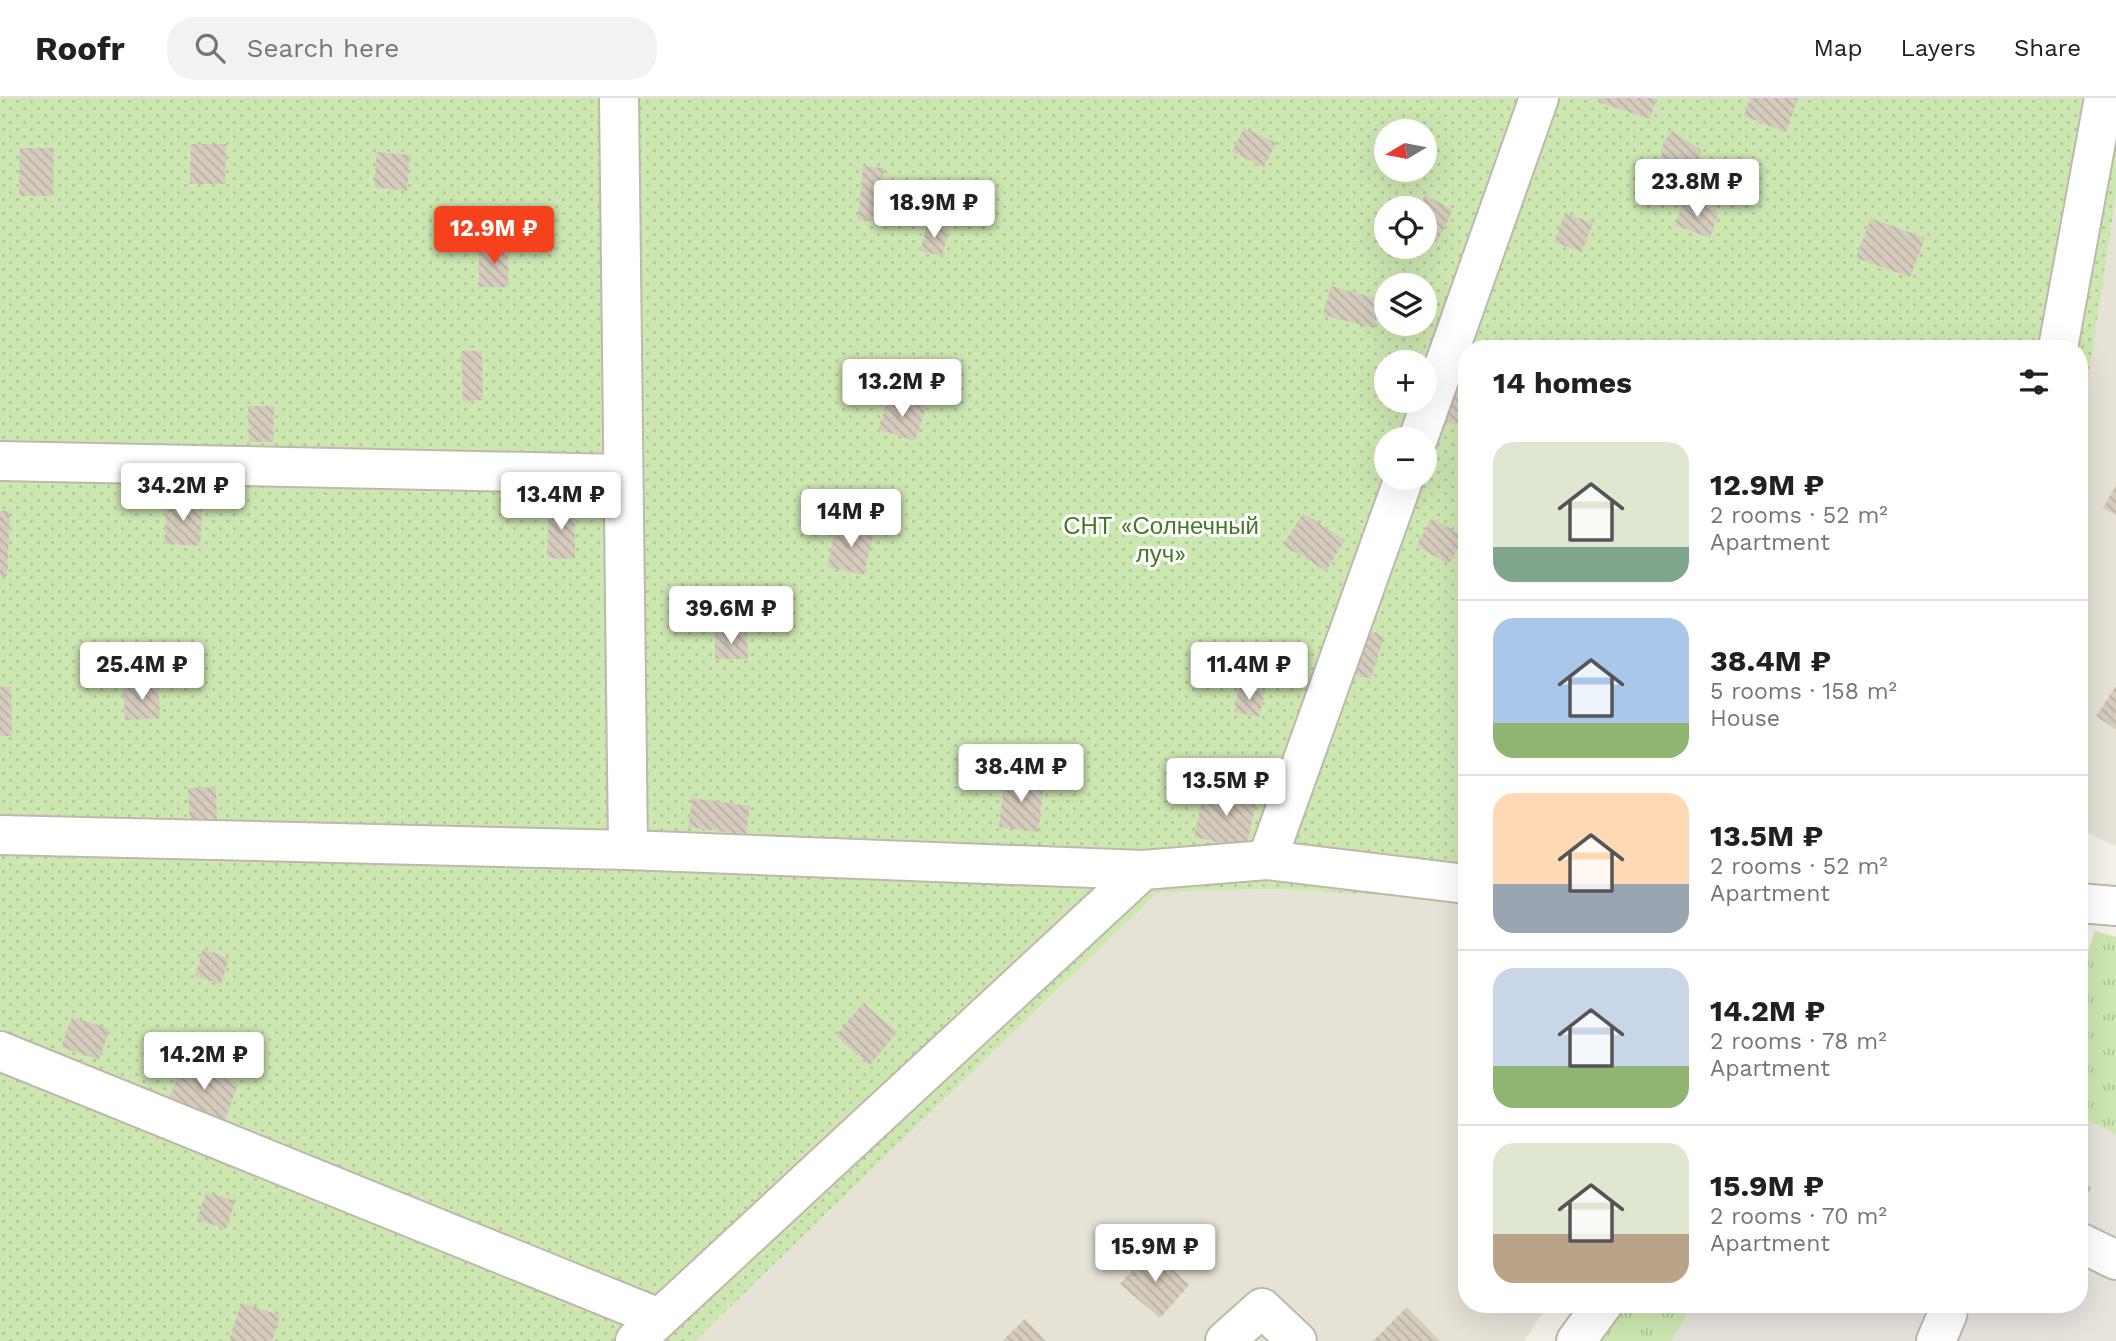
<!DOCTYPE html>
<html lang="en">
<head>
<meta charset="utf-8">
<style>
	body { margin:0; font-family:"Work Sans",sans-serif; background:#f2f2f2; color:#202124; height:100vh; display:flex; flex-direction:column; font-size:26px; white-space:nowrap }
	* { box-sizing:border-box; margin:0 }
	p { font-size:23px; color:#757577 }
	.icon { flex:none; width:38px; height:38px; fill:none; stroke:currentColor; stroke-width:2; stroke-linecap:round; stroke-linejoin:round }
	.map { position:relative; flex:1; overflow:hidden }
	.panel { position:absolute; left:1458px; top:242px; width:630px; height:973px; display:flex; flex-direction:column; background:#fff; border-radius:28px; box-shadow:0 7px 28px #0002 }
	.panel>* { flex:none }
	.needle { width:46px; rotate:260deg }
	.fabs { position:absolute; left:1374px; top:21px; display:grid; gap:14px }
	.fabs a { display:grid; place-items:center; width:63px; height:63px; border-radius:50%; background:#fff; box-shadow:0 7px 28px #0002; font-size:35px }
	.price { position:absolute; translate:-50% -60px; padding:0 16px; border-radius:7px; background:#fff; color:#222; font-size:23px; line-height:46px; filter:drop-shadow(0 2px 4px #0008) }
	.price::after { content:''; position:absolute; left:50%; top:42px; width:21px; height:16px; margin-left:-10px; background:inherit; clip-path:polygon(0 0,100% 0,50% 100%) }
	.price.active { background:#f6421c; color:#fff }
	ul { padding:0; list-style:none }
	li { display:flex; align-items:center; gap:21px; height:175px; padding:0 35px }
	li+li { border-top:2px solid #e0e0e0 }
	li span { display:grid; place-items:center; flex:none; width:196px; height:140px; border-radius:21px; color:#555 }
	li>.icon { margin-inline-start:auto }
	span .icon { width:84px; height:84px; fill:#fffc; stroke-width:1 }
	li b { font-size:30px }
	h2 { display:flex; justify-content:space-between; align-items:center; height:84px; padding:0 35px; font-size:30px }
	header { display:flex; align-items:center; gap:42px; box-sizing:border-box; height:98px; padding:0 35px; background:#fff; border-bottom:2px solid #e0e0e0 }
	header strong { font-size:33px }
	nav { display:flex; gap:38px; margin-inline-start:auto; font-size:24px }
	.search { width:490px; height:63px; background:#f2f2f2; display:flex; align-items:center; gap:18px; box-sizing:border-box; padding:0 24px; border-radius:28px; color:#757577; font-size:26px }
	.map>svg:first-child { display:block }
	.residential { fill:#e7e2d6 }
	.industrial { fill:#e6e2dc }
	.grass { fill:url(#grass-tufts) }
	.garden { fill:url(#garden-dots); fill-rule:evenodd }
	.building { fill:url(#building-back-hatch) }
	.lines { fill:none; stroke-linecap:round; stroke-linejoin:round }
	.minor-casing { stroke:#bfb8aa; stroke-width:42 }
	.minor { stroke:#fff; stroke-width:38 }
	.labels { text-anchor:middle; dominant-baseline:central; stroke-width:6; stroke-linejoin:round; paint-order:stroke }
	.park-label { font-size:24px; fill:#46782a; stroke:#fff }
</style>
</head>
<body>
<header>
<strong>Roofr</strong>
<div class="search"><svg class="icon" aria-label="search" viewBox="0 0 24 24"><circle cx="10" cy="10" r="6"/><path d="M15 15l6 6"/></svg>Search here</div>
<nav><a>Map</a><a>Layers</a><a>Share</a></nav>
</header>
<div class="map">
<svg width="2116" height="1243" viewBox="0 0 2116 1243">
	<defs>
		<pattern id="grass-tufts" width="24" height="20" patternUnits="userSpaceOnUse" patternTransform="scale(1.75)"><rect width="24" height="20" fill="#cde7b1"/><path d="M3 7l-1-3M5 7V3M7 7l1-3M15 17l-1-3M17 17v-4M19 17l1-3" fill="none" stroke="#b1c799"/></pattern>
		<pattern id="garden-dots" width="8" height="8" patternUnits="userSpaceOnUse" patternTransform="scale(1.75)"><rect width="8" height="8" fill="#cde7b1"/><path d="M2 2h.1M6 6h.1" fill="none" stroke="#b1c799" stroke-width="1.8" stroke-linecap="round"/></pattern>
		<pattern id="building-back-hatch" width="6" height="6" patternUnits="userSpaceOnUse" patternTransform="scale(1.75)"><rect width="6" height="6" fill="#d5ccbd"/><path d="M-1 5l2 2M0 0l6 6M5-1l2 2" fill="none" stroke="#b8b0a3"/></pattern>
	</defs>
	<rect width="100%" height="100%" fill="#f3f0e7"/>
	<g class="residential">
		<polygon points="2116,96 2116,748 2079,731 2079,344"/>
		<polygon points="1276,791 1466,802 1466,1206 1549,1206 1524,1243 695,1243 1158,794"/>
	</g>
	<polygon class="industrial" points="2079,1018 2116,1036 2116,1243 1671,1243 1694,1206 2079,1206"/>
	<g class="grass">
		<polygon points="2095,833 2116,839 2116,1036 2079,1018 2079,880"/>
		<polygon points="1618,1206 1694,1206 1671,1243 1593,1243"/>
	</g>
	<path class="garden" d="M0,0h2116v96l-37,248v-94h-613v552l-190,-11 -118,3 -463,449h-695zM1386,33h38v39h-38zM1386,110h38v39h-38zM1386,187h38v39h-38zM1386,264h38v39h-38zM1386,341h38v39h-38z"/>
	<g class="building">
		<polygon points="1599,0 1657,0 1650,21 1598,4"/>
		<polygon points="1750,0 1798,0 1786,34 1744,18"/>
		<polygon points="1244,30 1276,45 1264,69 1232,54"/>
		<polygon points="1672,33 1701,52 1696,86 1658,80 1663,46"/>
		<polygon points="191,46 226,46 225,86 190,86"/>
		<polygon points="20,50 54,50 53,98 19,98"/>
		<polygon points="377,54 410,57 407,93 374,89"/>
		<polygon points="863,68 884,70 879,124 858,122"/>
		<polygon points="1425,97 1453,112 1437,144 1424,138 1424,110 1419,110"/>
		<polygon points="1684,102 1719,114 1710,140 1675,127"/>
		<polygon points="1565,115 1593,125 1582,154 1554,144"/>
		<polygon points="1871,120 1925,140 1910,179 1856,160"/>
		<polygon points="927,126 949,132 942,158 920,153"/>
		<rect x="479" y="146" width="29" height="43"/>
		<polygon points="1331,188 1381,202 1374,230 1323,217"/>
		<polygon points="461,253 482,253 483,302 463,303"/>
		<polygon points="1450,291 1466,295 1466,329 1443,323"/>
		<polygon points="890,298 926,310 915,343 878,331"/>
		<polygon points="248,308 274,308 273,344 249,344"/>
		<polygon points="2116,387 2116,417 2103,410"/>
		<polygon points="167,401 203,404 200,448 164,446"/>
		<polygon points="549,406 575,407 575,461 547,460"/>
		<polygon points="0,413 10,413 7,478 0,478"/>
		<polygon points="1303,415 1345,442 1326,473 1283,447"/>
		<polygon points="1432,420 1464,439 1449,466 1416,448"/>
		<polygon points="837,425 874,433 864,477 827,469"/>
		<polygon points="1361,531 1384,538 1371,581 1348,574"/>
		<polygon points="715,535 747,535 748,561 715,561"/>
		<polygon points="158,585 160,620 125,622 123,588"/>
		<polygon points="2116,588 2116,632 2096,618"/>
		<polygon points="0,589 11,589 12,638 0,638"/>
		<polygon points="1239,589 1265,593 1259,619 1234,614"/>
		<polygon points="1005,678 1044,684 1038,734 999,729"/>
		<polygon points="216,689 217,725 190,726 188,690"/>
		<polygon points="1205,690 1257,701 1246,750 1194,739"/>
		<polygon points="692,700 750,708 746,737 688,729"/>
		<polygon points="203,851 229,860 221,886 195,878"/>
		<polygon points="863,905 897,934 870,967 836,938"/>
		<polygon points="72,919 110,931 99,962 61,949"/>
		<polygon points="183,965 238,986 225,1022 169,1001"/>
		<polygon points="2079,1082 2092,1089 2079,1112"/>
		<polygon points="206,1094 235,1103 226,1131 197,1122"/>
		<polygon points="1151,1152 1189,1187 1160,1220 1120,1186"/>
		<polygon points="241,1205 280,1217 272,1243 229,1243"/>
		<polygon points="1407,1209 1440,1243 1373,1243"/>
		<polygon points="1025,1221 1046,1243 1002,1243"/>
	</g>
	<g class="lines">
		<g class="minor-casing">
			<g id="minor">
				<polyline points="619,0 628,752"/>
				<polyline points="2058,250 2104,0"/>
				<polyline points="1418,341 1539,0"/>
				<polyline points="0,363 623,376"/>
				<polyline points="0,737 628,752 1143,772 1267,762 1466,786"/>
				<polyline points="1267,762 1404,380"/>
				<polyline points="2079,805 2116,808"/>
				<polyline points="0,953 659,1220"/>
				<polyline points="2079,1144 2116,1162"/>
				<polyline points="635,1243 1143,772"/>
				<polyline points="1225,1243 1262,1210 1297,1243"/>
				<polyline points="1576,1243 1603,1206"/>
				<polyline points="1936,1243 1947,1217 1949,1206"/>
			</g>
		</g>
		<use href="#minor" class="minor"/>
	</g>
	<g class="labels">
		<g class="park-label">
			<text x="1161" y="428">СНТ «Солнечный<tspan x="1161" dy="28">луч»</tspan></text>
		</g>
	</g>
</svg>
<div class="fabs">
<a><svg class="needle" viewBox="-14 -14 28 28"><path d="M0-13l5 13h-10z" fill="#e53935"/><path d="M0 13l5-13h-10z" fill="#757577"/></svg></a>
<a><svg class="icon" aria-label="locate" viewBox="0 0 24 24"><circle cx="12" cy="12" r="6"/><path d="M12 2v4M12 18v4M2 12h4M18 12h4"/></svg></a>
<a><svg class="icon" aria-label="layers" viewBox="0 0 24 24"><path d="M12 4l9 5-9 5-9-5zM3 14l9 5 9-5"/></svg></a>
<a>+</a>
<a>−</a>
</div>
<b class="price" style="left:1697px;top:121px">23.8M ₽</b>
<b class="price" style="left:934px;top:142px">18.9M ₽</b>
<b class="price active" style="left:494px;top:168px">12.9M ₽</b>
<b class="price" style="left:902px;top:321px">13.2M ₽</b>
<b class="price" style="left:183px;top:425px">34.2M ₽</b>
<b class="price" style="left:561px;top:434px">13.4M ₽</b>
<b class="price" style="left:851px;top:451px">14M ₽</b>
<b class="price" style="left:731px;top:548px">39.6M ₽</b>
<b class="price" style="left:142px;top:604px">25.4M ₽</b>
<b class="price" style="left:1249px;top:604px">11.4M ₽</b>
<b class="price" style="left:1021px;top:706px">38.4M ₽</b>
<b class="price" style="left:1226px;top:720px">13.5M ₽</b>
<b class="price" style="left:204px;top:994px">14.2M ₽</b>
<b class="price" style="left:1155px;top:1186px">15.9M ₽</b>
<section class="panel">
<h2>14 homes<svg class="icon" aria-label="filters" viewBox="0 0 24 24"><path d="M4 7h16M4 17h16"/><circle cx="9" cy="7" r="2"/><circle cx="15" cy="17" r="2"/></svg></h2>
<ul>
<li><span style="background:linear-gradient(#dfe7d0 75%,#7fa58c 0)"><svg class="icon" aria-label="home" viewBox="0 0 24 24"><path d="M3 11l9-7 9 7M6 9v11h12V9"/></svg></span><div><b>12.9M ₽</b><p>2 rooms · 52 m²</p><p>Apartment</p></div></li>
<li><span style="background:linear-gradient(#a9c7e8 75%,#8fb573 0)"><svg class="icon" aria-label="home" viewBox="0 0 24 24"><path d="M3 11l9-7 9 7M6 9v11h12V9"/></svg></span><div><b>38.4M ₽</b><p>5 rooms · 158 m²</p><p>House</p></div></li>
<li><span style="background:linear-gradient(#ffd9b3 65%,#9aa5b1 0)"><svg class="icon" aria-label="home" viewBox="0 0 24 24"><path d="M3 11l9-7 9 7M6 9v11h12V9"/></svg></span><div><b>13.5M ₽</b><p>2 rooms · 52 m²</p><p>Apartment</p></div></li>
<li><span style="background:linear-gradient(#c9d6e8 70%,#8fb573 0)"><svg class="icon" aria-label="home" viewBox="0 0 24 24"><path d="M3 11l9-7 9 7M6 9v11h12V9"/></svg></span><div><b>14.2M ₽</b><p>2 rooms · 78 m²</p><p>Apartment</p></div></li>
<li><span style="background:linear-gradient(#dfe7d0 65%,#b9a48a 0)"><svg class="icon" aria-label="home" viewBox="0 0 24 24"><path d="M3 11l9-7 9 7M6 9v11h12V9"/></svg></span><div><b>15.9M ₽</b><p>2 rooms · 70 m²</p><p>Apartment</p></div></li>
</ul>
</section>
</div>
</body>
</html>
